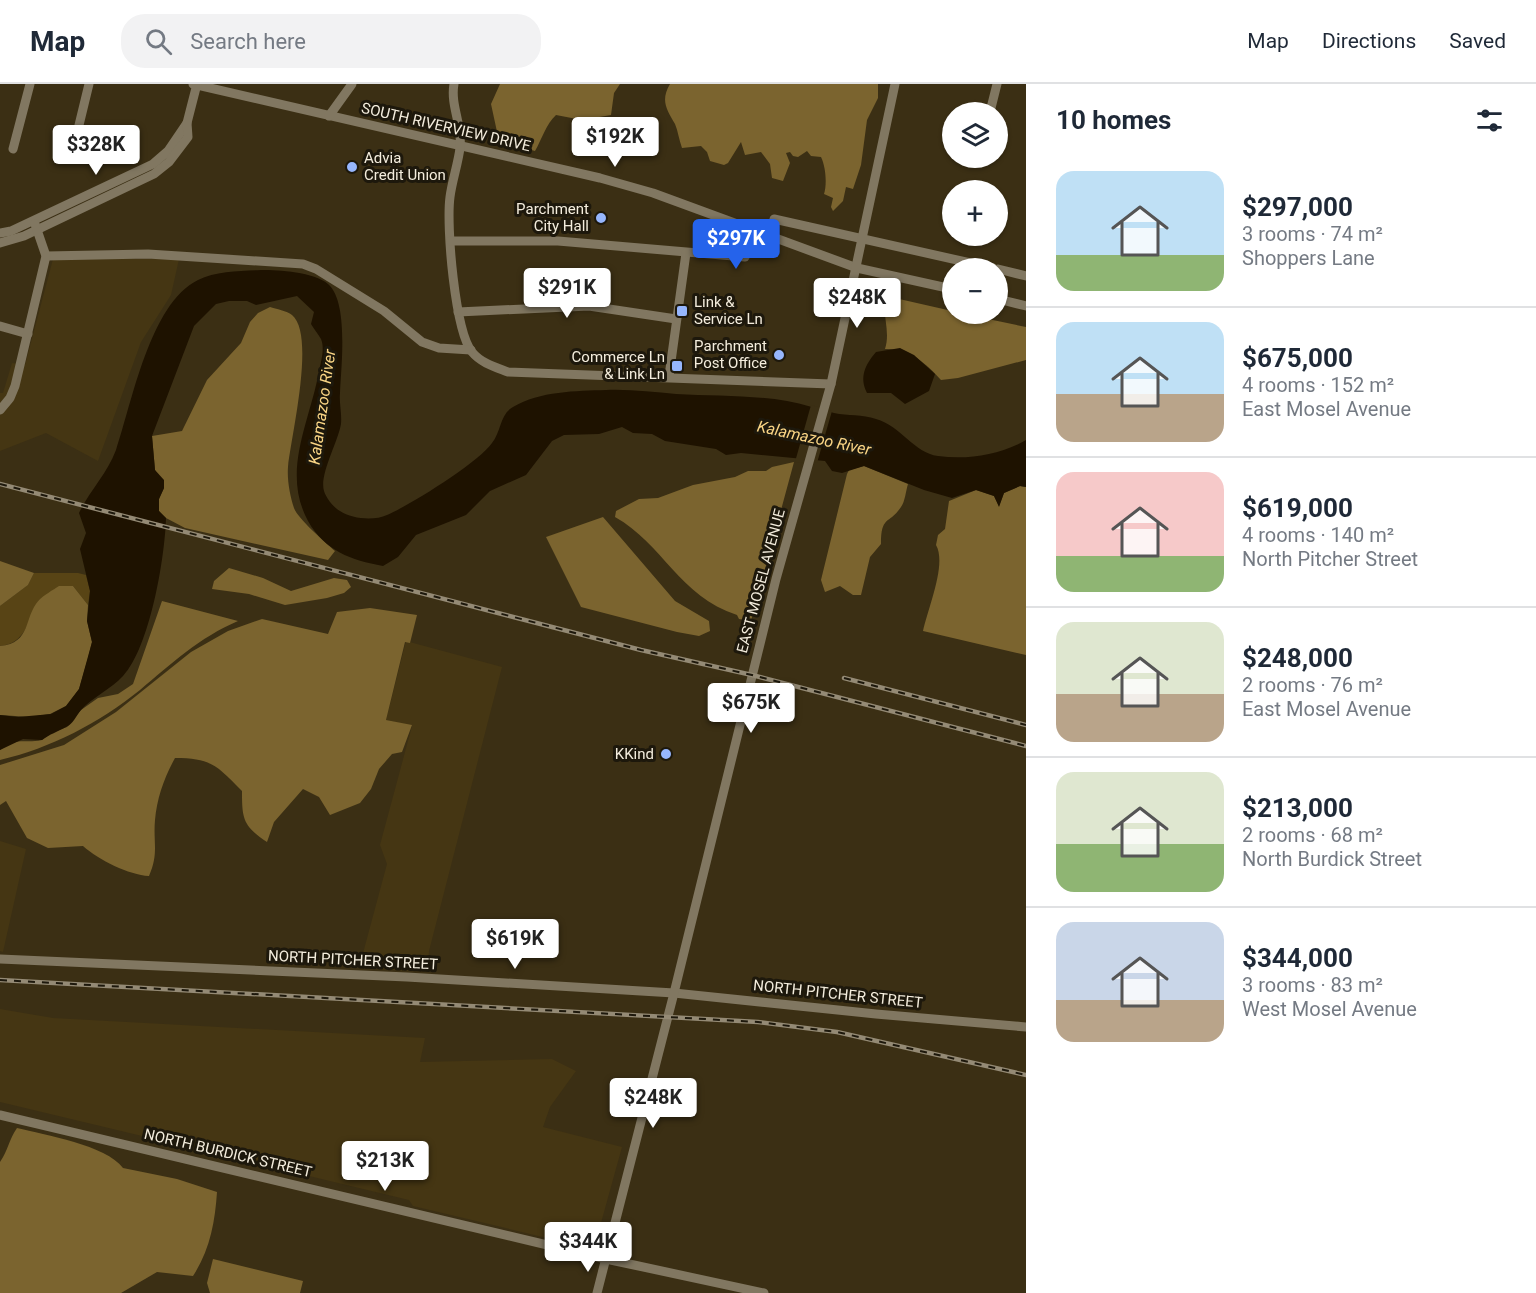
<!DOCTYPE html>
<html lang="en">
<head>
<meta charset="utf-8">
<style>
	body { margin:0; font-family:Roboto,sans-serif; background:#f2f2f3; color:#1f2937; height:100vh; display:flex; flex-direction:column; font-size:22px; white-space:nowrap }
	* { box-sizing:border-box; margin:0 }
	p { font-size:20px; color:#747a83 }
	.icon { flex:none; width:33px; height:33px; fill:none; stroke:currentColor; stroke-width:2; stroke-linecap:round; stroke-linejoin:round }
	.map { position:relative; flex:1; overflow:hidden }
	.panel { display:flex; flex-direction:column; background:#fff; width:510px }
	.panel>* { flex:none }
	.fabs { position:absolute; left:942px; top:18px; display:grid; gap:12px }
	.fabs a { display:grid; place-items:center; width:66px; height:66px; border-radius:50%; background:#fff; box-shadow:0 2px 4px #0004; font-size:30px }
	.price { position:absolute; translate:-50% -51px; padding:0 14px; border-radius:6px; background:#fff; color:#222; font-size:20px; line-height:39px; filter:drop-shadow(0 2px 3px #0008) }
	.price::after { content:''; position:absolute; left:50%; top:36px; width:18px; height:14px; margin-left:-9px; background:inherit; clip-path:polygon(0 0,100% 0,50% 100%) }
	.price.on { background:#2563eb; color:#fff }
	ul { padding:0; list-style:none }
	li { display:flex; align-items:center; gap:18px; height:150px; padding:0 30px }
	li+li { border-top:2px solid #e0e1e3 }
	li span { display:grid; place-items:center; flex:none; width:168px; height:120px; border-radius:18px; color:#555 }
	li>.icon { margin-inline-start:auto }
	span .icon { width:72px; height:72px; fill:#fffc; stroke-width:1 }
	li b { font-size:26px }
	h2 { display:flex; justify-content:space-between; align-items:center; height:72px; padding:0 30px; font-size:26px }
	header { display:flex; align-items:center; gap:36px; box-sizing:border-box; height:84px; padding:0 30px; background:#fff; border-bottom:2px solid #e0e1e3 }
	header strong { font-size:28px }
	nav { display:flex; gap:33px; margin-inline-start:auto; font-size:21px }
	.search { width:420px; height:54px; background:#f2f2f3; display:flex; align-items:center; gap:15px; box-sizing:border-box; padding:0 21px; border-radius:24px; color:#747a83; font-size:22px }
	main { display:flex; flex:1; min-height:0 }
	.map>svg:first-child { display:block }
	.built { fill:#453613 }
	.green { fill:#584415 }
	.forest { fill:#7b642f }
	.water { fill:#1e1200 }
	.pier { fill:#3b2f14 }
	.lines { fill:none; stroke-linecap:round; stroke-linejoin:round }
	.minor { stroke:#817761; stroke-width:9 }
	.rail-casing { stroke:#948a75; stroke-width:4.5 }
	.rail { stroke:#1d180c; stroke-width:2; stroke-dasharray:7; stroke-linecap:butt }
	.poi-dot { fill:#96b6fd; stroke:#1d180c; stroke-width:2 }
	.labels { text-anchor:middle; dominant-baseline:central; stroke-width:6; stroke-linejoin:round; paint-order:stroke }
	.street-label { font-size:15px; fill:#f4eddd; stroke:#1d180c }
	.poi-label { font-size:15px; fill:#f4eddd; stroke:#1d180c; text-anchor:end }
	.water-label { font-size:16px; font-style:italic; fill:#fad585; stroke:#1d180c }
</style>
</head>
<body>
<header>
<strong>Map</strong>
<div class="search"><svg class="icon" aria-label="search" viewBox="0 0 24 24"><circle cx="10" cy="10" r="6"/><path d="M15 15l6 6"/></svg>Search here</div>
<nav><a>Map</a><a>Directions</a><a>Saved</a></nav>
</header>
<main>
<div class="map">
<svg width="1026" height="1209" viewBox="0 0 1026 1209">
	<rect width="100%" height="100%" fill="#3b2f14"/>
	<g class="built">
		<polygon points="53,175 179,175 171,211 141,258 98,377 46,349 0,367 0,309 3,309 12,279 25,281"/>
		<polygon points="406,557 502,583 429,867 428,888 359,884 387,780 380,761 412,642 386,636"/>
		<polygon points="0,757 26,765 3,868 0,867"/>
		<polygon points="0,925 53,934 425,954 420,978 552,975 576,987 550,1023 543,1043 622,1063 596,1157 585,1163 413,1122 409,1116 0,1018"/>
	</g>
	<path class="green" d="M34,489h44l8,2 4,16 -2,14 -15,-19 -34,14c-10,20 -14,44 -39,46v-40l28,-21z"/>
	<g class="forest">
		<path d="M500,0h120l-6,9 -3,22 -29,5 -26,-5c-10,9 -14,24 -21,36l-36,-10 -8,-37z"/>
		<path d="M670,0h208v14l-11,22 -6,45 -8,24 -7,-2 -3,14 -10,10 -2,-4 2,-9 -9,-4c3,-9 2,-27 -3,-37l-10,-1 -4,-5 -9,6 -5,-1 -3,-4 -4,1 4,10 -7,18 -11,-3 -2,-14 -9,-12 -16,3 -4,-13 -13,21 -4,2 -14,-4 -3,-9 -6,-6 -19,2c-3,-8 -4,-17 -7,-24 -8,-14 -15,-23 -5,-40z"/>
		<path d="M886,212l66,15v3h12l62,13v33l-68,18 -17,2c-15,-17 -33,-32 -56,-31 6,-19 -4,-35 1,-53z"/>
		<path d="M270,223c6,2 17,4 22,8 24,20 -1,121 -4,152 -1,13 2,29 6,41 4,11 31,34 41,43l-7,9 -143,-32 -19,-10 -7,-7v-12l5,-11 -9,-18 -3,-34 30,-5 25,-51 34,-37 9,-21 8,-9z"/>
		<path d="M794,378l-43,159 -12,-2 -2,-4c-58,-19 -74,-71 -122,-98l1,-6 23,-12 19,-1 35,-13 42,-8 13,-6h18l6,-4z"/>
		<path d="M864,382l44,18c-2,6 -3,18 -7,23 -12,18 -20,8 -20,37l-11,13 -9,38h-8l-13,-9 -15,6 -4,-12 26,-106 2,-4z"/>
		<path d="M1020,402l6,1v168l-103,-24c5,-23 24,-67 13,-86l2,-10 7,-6 4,-28 27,-11 18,6 5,10 5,-13z"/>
		<polygon points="603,433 675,517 709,537 710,547 699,552 677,548 581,523 546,453"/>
		<polygon points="0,477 34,489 28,501 0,522"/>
		<polygon points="229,484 263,494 291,507 334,494 347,496 351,503 344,509 327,514 285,521 249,510 212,505 214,497"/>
		<path d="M59,502h14l15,19 -1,16 5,21 -4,16 -9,31 -13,17 -16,8 -20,3 -30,-2v-69c32,-3 23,-28 39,-46 5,-5 14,-10 20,-14z"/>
		<path d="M162,517l76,20c-38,16 -67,43 -98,69 -41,33 -89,58 -140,70v-10c19,-14 23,-6 42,-10l9,-7 16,-6 14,-17 17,-12 20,-4 15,-10z"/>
		<path d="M370,524l47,7 -7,28 -5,-1 -19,78 26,5 -10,27 -10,2 -13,15 -8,20 -11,14 -30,12 -11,-18 -16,-8 -29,33 -7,20c-24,-16 -25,-23 -25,-51 -25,-25 -30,-33 -67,-33 -11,20 -18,40 -20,62 -2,23 4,33 -6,56 -20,-1 -50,-16 -66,-30l-35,2 -21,-10 -21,-37 -6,4v-40l64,-20 52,-33 75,-60 37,-21 34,-12 66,15 9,-22z"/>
		<path d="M17,1044c28,7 89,17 106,40l54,11 40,13c-2,30 -7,58 -24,84l-36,-4 -36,21h-121v-131c8,-11 9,-23 17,-34z"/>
		<polygon points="213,1175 303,1197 300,1209 210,1209 207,1199"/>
	</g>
	<g class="water">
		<path d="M261,186c18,0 53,2 67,14 21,18 13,83 12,109 -1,10 2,20 1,31 -3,18 -22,51 -17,67 2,7 10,17 16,20 12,8 34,10 47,4 23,-10 91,-52 105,-72 9,-11 8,-29 21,-36 27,-16 63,-16 93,-17 23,-1 47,2 70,4 36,2 75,1 111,7 16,3 32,8 47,12 14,3 28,1 42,6 25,7 38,34 62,37 30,4 62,-1 88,-16v47l-6,-1 -16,7 -5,14 -5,-11 -18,-6 -24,8 -28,-8 -60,-24 -22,7 -10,-2 -7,-10 -84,-8 -15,2 -10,-6 -51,-8 -13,-7 -19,-1 -11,-6 -23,7 -35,1 -12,6 -26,34 -36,16 -24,24 -50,20 -18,22 -15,9c-32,-6 -58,-15 -75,-45 -27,-50 2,-99 11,-150 2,-9 6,-23 2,-32 -3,-5 -7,-10 -10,-15l3,-12 -17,-16 -41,9 -9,-4h-18l-13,3 -22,22 -42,110 3,34 9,10v8l-5,11v12l7,7c-1,39 -16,129 -43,158 -12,13 -30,21 -42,34 -5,6 -8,14 -15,17 -9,5 -16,7 -24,13l-19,-1 -23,11v-35l18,2 33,-3 15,-8 13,-17 13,-47 -5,-21 3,-30 -10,-42 6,-16 -7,-20c11,-23 28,-39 37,-63 16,-47 34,-147 82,-170 18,-9 43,-9 63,-10z"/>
		<path d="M900,264l14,7 21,19 -6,17 -24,13 -14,-11h-24c-8,-16 -2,-28 9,-41z"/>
	</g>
	<polygon class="pier" points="811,321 832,327 817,379 795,378"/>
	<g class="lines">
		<g class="minor">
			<polyline points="193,0 600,94 653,109 857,184 952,205"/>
			<path d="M454,0c-4,22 9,42 6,64 -2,16 -8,33 -10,49 -4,29 5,134 22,155 9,11 23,15 36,20l323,12"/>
			<polyline points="990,28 997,0"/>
			<polyline points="329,32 352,0"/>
			<polyline points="13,65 30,0"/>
			<polyline points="71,74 89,0"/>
			<polyline points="774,135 993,184"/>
			<polyline points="0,149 11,147 153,80 168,67 187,39"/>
			<polyline points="451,157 558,157 745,173 757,148"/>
			<polyline points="0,159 24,152 154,90 169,78 188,53 187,39 197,0"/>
			<polyline points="46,172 148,170 303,180 316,185 384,227 422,258 439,264 471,266"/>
			<polyline points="998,185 1026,192"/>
			<polyline points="998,215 1026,222"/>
			<polyline points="458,228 589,222 676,235"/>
			<polyline points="0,242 28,250"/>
			<polyline points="669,292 686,169"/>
			<polyline points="0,326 10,314 15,302 46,172 35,140"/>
			<polyline points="0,875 407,893 674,909 876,930 1026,943"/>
			<polyline points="0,1031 606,1175 764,1209"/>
			<polyline points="597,1209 674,909 776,495 831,300 895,0"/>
		</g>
		<g class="rail-casing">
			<g id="rail">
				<polyline points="0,400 641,566 752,591 1026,662"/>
				<polyline points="844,594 1026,641"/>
				<polyline points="0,896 758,938 837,948 1026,991"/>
			</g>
		</g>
		<use href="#rail" class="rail"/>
	</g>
	<g class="poi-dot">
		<circle cx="352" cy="83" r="6"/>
		<circle cx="601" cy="134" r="6"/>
		<rect x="676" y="221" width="12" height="12" rx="3"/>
		<circle cx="779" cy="271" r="6"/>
		<rect x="671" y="276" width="12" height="12" rx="3"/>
		<circle cx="666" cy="670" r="6"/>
	</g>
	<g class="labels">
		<g class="street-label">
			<text transform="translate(446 43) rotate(13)">SOUTH RIVERVIEW DRIVE</text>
			<text transform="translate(761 497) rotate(-75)">EAST MOSEL AVENUE</text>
			<text transform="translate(353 876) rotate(3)">NORTH PITCHER STREET</text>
			<text transform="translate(838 910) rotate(6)">NORTH PITCHER STREET</text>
			<text transform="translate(228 1069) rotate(13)">NORTH BURDICK STREET</text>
		</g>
		<g class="poi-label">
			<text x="364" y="74" text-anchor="start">Advia<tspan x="364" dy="17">Credit Union</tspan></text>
			<text x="589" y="125">Parchment<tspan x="589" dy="17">City Hall</tspan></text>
			<text x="694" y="218" text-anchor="start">Link &amp;<tspan x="694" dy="17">Service Ln</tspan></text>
			<text x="767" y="262">Parchment<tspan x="767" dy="17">Post Office</tspan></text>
			<text x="665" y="273">Commerce Ln<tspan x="665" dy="17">&amp; Link Ln</tspan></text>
			<text x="654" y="670">KKind</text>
		</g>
		<g class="water-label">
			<text transform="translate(322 323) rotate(-82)">Kalamazoo River</text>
			<text transform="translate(814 354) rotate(12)">Kalamazoo River</text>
		</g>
	</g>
</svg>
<div class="fabs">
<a><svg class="icon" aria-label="layers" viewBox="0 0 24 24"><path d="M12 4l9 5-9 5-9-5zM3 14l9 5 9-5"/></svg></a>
<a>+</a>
<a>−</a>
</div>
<b class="price" style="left:615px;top:84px">$192K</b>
<b class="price" style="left:96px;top:92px">$328K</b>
<b class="price on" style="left:736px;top:186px">$297K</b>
<b class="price" style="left:567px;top:235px">$291K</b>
<b class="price" style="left:857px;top:245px">$248K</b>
<b class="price" style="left:751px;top:650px">$675K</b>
<b class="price" style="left:515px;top:886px">$619K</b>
<b class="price" style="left:653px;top:1045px">$248K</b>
<b class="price" style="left:385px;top:1108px">$213K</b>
<b class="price" style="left:588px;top:1189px">$344K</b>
</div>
<section class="panel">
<h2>10 homes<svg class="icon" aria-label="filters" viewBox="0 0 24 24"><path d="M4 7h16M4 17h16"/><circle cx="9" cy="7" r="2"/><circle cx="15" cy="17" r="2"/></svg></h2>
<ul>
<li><span style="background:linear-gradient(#bfe0f5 70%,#8fb573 0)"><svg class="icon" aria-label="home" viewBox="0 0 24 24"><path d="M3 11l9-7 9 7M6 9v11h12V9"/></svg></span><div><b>$297,000</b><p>3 rooms · 74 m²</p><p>Shoppers Lane</p></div></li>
<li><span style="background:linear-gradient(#bfe0f5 60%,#b9a48a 0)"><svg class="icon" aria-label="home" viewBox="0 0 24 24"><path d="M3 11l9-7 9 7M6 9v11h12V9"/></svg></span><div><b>$675,000</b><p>4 rooms · 152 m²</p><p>East Mosel Avenue</p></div></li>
<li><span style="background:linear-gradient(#f6c9c9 70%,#8fb573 0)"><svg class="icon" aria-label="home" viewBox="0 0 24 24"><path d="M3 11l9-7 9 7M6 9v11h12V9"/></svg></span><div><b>$619,000</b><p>4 rooms · 140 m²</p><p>North Pitcher Street</p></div></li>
<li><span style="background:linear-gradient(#dfe7d0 60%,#b9a48a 0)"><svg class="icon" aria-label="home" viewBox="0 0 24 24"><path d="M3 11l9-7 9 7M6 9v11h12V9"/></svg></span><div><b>$248,000</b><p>2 rooms · 76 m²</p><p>East Mosel Avenue</p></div></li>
<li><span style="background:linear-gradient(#dfe7d0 60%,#8fb573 0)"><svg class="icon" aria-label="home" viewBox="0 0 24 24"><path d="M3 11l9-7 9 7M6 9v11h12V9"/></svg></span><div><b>$213,000</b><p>2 rooms · 68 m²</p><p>North Burdick Street</p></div></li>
<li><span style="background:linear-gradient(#c9d6e8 65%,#b9a48a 0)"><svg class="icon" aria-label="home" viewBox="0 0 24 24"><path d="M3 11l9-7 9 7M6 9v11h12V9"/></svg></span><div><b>$344,000</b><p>3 rooms · 83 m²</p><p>West Mosel Avenue</p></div></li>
</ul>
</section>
</main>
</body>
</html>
